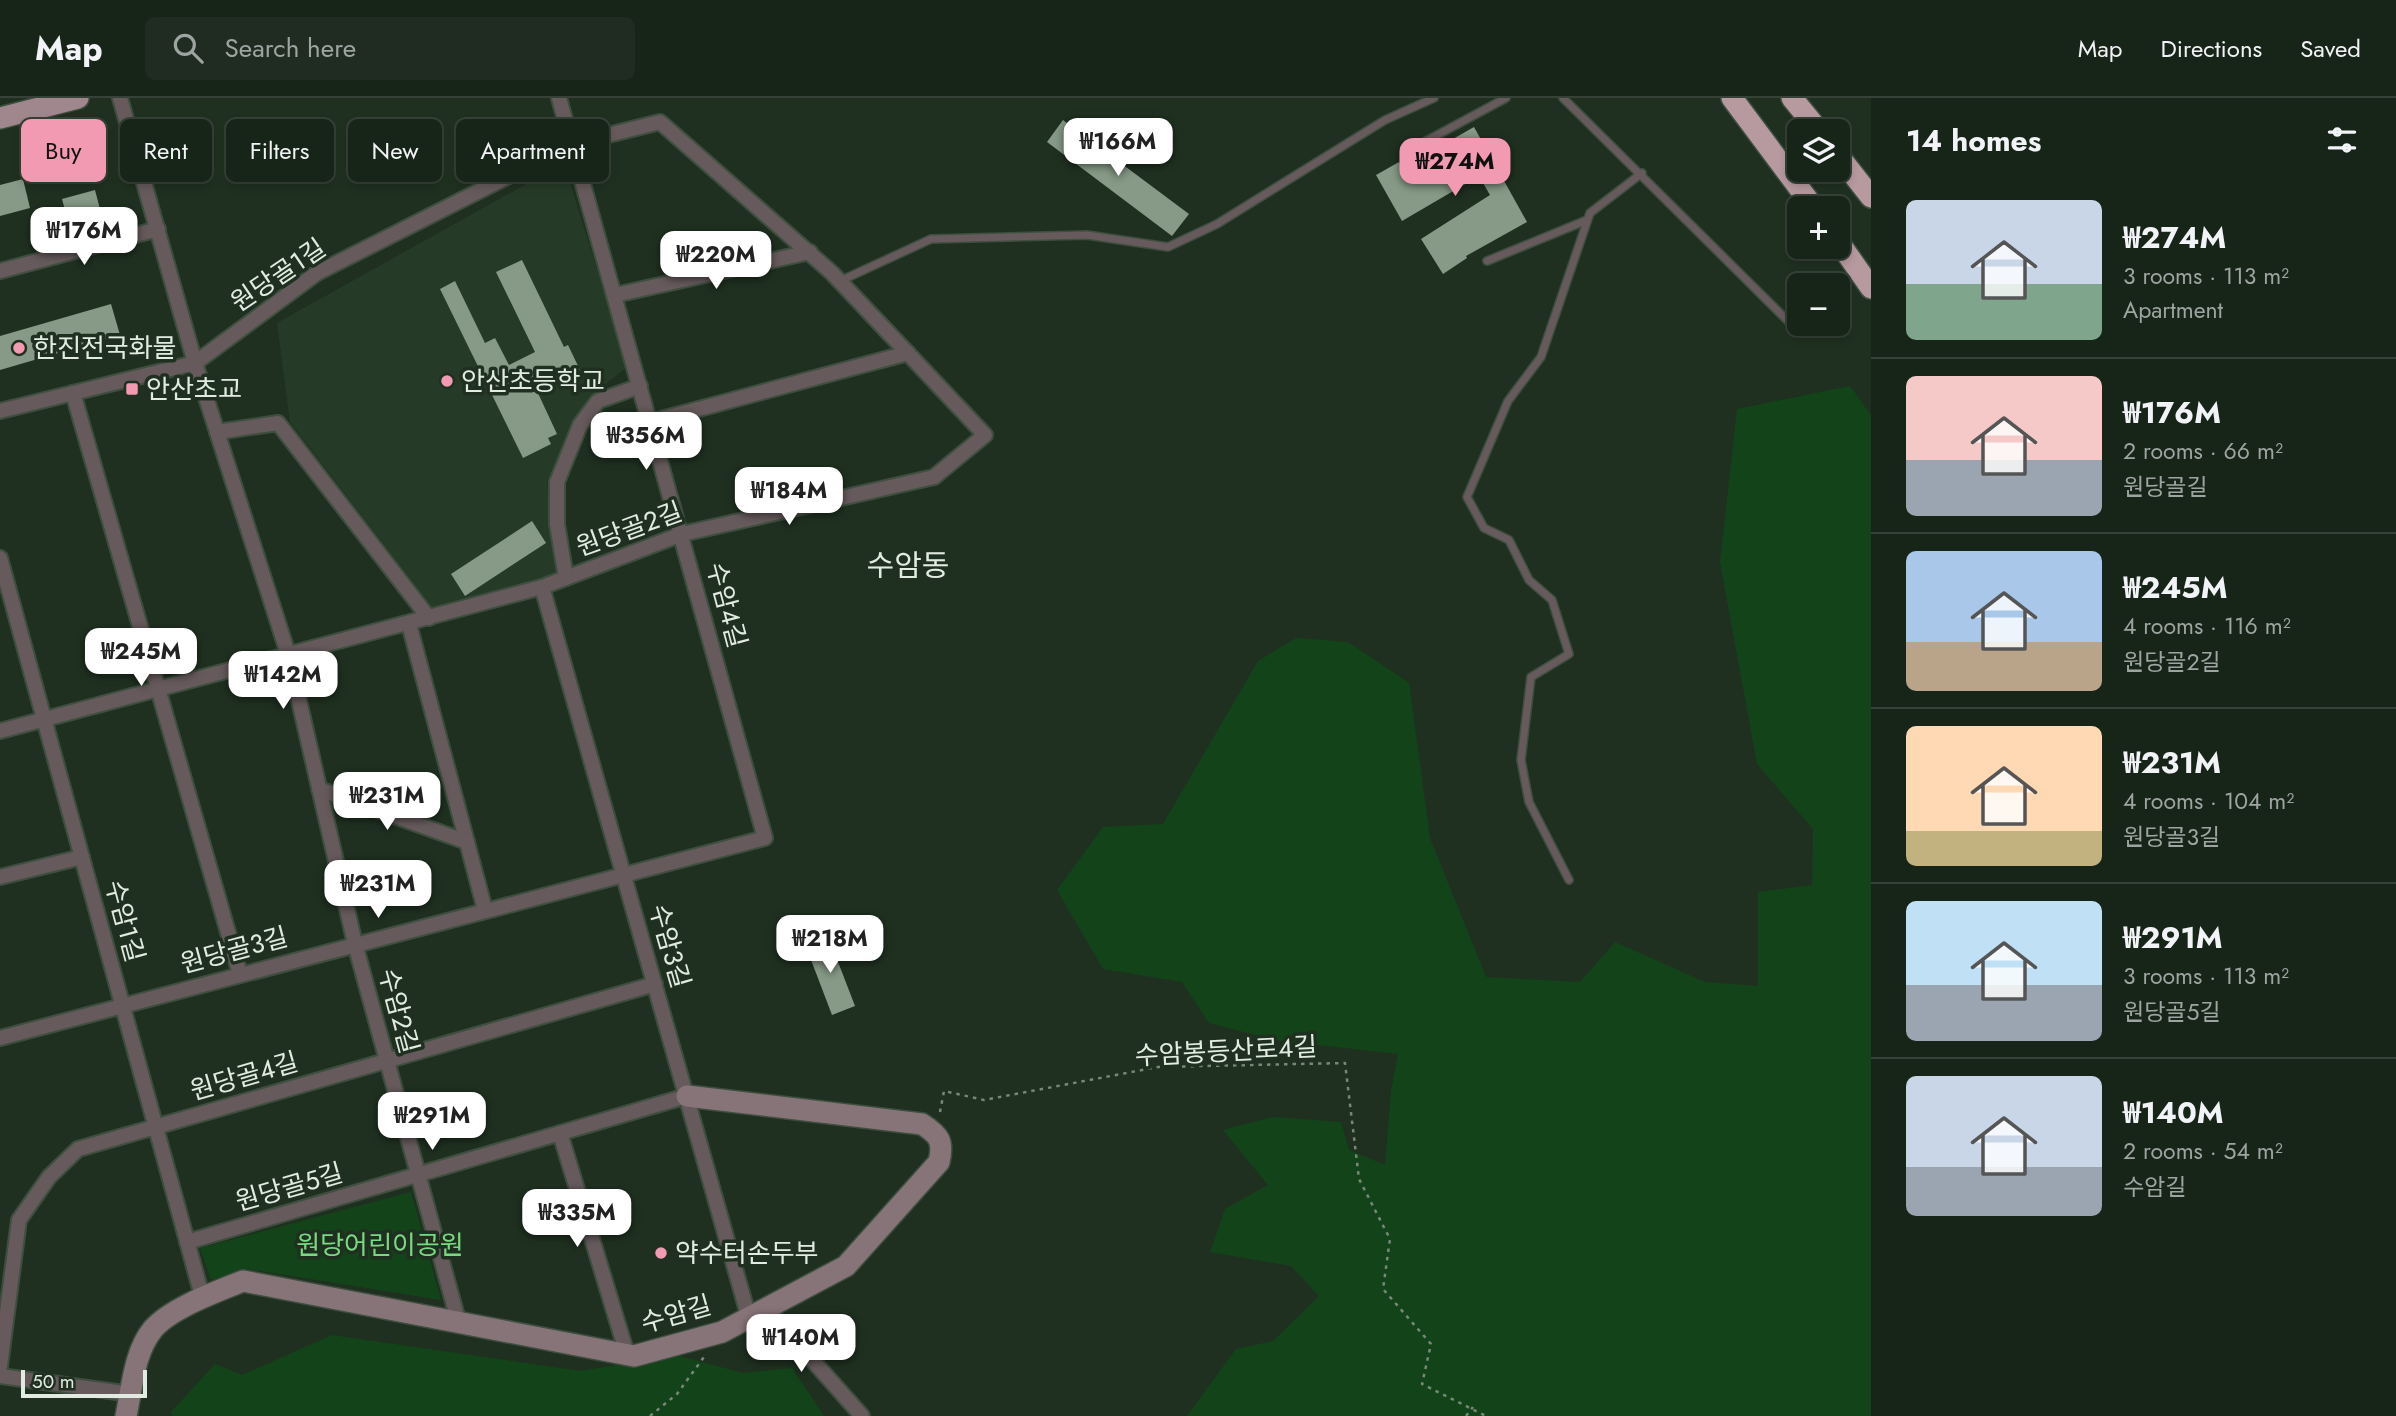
<!DOCTYPE html>
<html lang="en">
<head>
<meta charset="utf-8">
<style>
	body { margin:0; font-family:Jost,"Noto Sans KR",sans-serif; background:#202c21; color:#f1f3f6; height:100vh; display:flex; flex-direction:column; font-size:26px; white-space:nowrap }
	* { box-sizing:border-box; margin:0 }
	p { font-size:23px; color:#9ea4a2 }
	.icon { flex:none; width:38px; height:38px; fill:none; stroke:currentColor; stroke-width:2; stroke-linecap:round; stroke-linejoin:round }
	.map { position:relative; flex:1; overflow:hidden }
	.panel { display:flex; flex-direction:column; background:#172418; width:525px }
	.panel>* { flex:none }
	.banner { position:absolute; left:21px; top:21px; width:665px; height:63px; display:flex; gap:14px }
	.buttons { position:absolute; left:1787px; top:21px; display:grid; gap:14px }
	.buttons a { display:grid; place-items:center; width:63px; height:63px; border-radius:10px; background:#172418; box-shadow:0 4px 10px #0003,0 0 0 2px #364137; font-size:35px }
	.scale { position:absolute; left:21px; bottom:18px; width:126px; box-sizing:border-box; padding-left:7px; border:4px solid #e1ebe1; border-top:0; font-size:19px; line-height:24px; white-space:nowrap; color:#e1ebe1; -webkit-text-stroke:5px #1f3020; paint-order:stroke }
	.price { position:absolute; translate:-50% -60px; padding:0 16px; border-radius:14px; background:#fff; color:#222; font-size:23px; line-height:46px; filter:drop-shadow(0 2px 4px #0008) }
	.price::after { content:''; position:absolute; left:50%; top:42px; width:21px; height:16px; margin-left:-10px; background:inherit; clip-path:polygon(0 0,100% 0,50% 100%) }
	.price.on { background:#f19ab1; color:#111 }
	ul { padding:0; list-style:none }
	li { display:flex; align-items:center; gap:21px; height:175px; padding:0 35px }
	li+li { border-top:2px solid #364137 }
	li span { display:grid; place-items:center; flex:none; width:196px; height:140px; border-radius:10px; color:#555 }
	li>.icon { margin-inline-start:auto }
	span .icon { width:84px; height:84px; fill:#fffc; stroke-width:1 }
	li b { font-size:30px }
	h2 { display:flex; justify-content:space-between; align-items:center; height:84px; padding:0 35px; font-size:30px }
	.pill { padding:0 24px; border-radius:10px; background:#172418; box-shadow:0 4px 10px #0003,0 0 0 2px #364137; font-size:24px; line-height:63px }
	.pill.on { background:#f19ab1; color:#111 }
	header { display:flex; align-items:center; gap:42px; box-sizing:border-box; height:98px; padding:0 35px; background:#172418; border-bottom:2px solid #364137 }
	header strong { font-size:33px }
	nav { display:flex; gap:38px; margin-inline-start:auto; font-size:24px }
	.search { width:490px; height:63px; background:#202c21; display:flex; align-items:center; gap:18px; box-sizing:border-box; padding:0 24px; border-radius:10px; color:#9ea4a2; font-size:26px }
	main { display:flex; flex:1; min-height:0 }
	.map>svg:first-child { display:block }
	.built { fill:#263b27 }
	.green { fill:#134419 }
	.building { fill:#869a87 }
	.lines { fill:none; stroke-linecap:round; stroke-linejoin:round }
	.lane-casing { stroke:#3e4e3f; stroke-width:10 }
	.street-casing { stroke:#3e4e3f; stroke-width:18 }
	.secondary-casing { stroke:#3e4e3f; stroke-width:24 }
	.primary-casing { stroke:#3e4e3f; stroke-width:24 }
	.highway-casing { stroke:#3e4e3f; stroke-width:24 }
	.path { stroke:#798779; stroke-width:2.5; stroke-dasharray:3.5 5; stroke-linecap:butt }
	.lane { stroke:#665a5c; stroke-width:7 }
	.street { stroke:#665a5c; stroke-width:14 }
	.secondary { stroke:#877478; stroke-width:21 }
	.primary { stroke:#a0878d; stroke-width:21 }
	.highway { stroke:#b799a0; stroke-width:21 }
	.poi-dot { fill:#f19ab1; stroke:#1f3020; stroke-width:2.5 }
	.labels { text-anchor:middle; dominant-baseline:central; stroke-width:7; stroke-linejoin:round; paint-order:stroke }
	.street-label { font-size:26px; fill:#e1ebe1; stroke:#1f3020 }
	.poi-label { font-size:26px; fill:#e1ebe1; stroke:#1f3020; text-anchor:start }
	.park-label { font-size:26px; fill:#79d980; stroke:#1f3020 }
	.quarter-label { font-size:30px; fill:#e1ebe1; stroke:#1f3020 }
</style>
</head>
<body>
<header>
<strong>Map</strong>
<div class="search"><svg class="icon" aria-label="search" viewBox="0 0 24 24"><circle cx="10" cy="10" r="6"/><path d="M15 15l6 6"/></svg>Search here</div>
<nav><a>Map</a><a>Directions</a><a>Saved</a></nav>
</header>
<main>
<div class="map">
<svg width="1871" height="1318" viewBox="0 0 1871 1318">
	<rect width="100%" height="100%" fill="#1f3020"/>
	<polygon class="built" points="564,65 627,269 591,298 559,356 547,386 557,477 435,513 290,324 277,225"/>
	<g class="green">
		<polygon points="1850,288 1871,317 1871,1318 1187,1318 1236,1251 1273,1243 1319,1198 1291,1168 1210,1154 1225,1111 1268,1087 1223,1032 1272,1019 1341,1024 1349,1052 1385,1067 1391,993 1398,956 1275,942 1209,925 1182,884 1103,871 1057,792 1103,729 1163,726 1258,563 1296,540 1348,544 1409,585 1430,740 1486,879 1580,884 1615,844 1705,884 1758,888 1758,794 1812,787 1813,731 1757,666 1720,464 1737,311"/>
		<polygon points="411,1094 441,1202 248,1171 211,1182 200,1150"/>
		<polygon points="332,1237 581,1273 676,1257 743,1275 792,1270 824,1318 172,1318 171,1314 215,1266 242,1277"/>
	</g>
	<g class="building">
		<polygon points="1063,22 1189,116 1172,138 1047,44"/>
		<polygon points="1474,29 1527,124 1466,158 1467,160 1443,176 1421,141 1490,97 1479,78 1402,123 1376,77 1399,64 1402,70"/>
		<polygon points="23,81 30,110 0,118 0,87"/>
		<polygon points="95,92 101,115 68,123 62,101"/>
		<polygon points="522,162 564,249 568,247 580,272 537,293 557,336 548,340 551,346 523,360 440,191 455,183 485,245 495,240 509,267 535,254 496,174"/>
		<polygon points="111,206 120,237 0,272 0,238"/>
		<polygon points="532,423 546,445 465,498 451,476"/>
		<polygon points="828,838 855,908 832,917 805,846"/>
	</g>
	<g class="lines">
		<g class="lane-casing">
			<g id="lane">
				<polyline points="1563,0 1796,231"/>
				<polyline points="1415,49 1506,0"/>
				<polyline points="1487,163 1587,122"/>
				<polyline points="840,183 931,141 1087,137 1168,149 1217,126 1385,22 1434,0"/>
				<polyline points="1569,782 1529,704 1521,662 1531,579 1569,556 1552,502 1529,482 1509,442 1484,430 1467,399 1508,303 1541,259 1590,115 1642,75"/>
			</g>
		</g>
		<g class="street-casing">
			<g id="street">
				<polyline points="120,0 195,265 289,559 355,846 458,1222"/>
				<polyline points="0,173 158,131"/>
				<polyline points="615,197 810,154"/>
				<polyline points="73,295 240,876"/>
				<polyline points="0,313 195,265 317,175 572,46 660,24 832,175 985,337 934,379 682,436 542,489 0,633"/>
				<polyline points="650,324 908,255"/>
				<polyline points="217,334 278,325 429,520"/>
				<polyline points="0,460 202,1198"/>
				<polyline points="566,480 557,426 557,384 580,327 598,303 640,288"/>
				<polyline points="542,489 749,1220"/>
				<polyline points="409,526 485,812"/>
				<polyline points="319,691 467,744"/>
				<polyline points="0,779 82,759"/>
				<polyline points="0,940 765,740 559,0"/>
				<polyline points="560,1035 627,1256"/>
				<polyline points="187,1144 687,998"/>
				<polyline points="766,1210 862,1318"/>
				<polyline points="0,1268 19,1122 49,1079 78,1051 655,886"/>
				<polyline points="0,1278 131,1296"/>
			</g>
		</g>
		<g class="secondary-casing">
			<path id="secondary" d="M126,1318c6,-28 8,-64 27,-87 18,-21 65,-38 90,-48l391,75 88,-24 124,-66 93,-104c5,-21 0,-27 -17,-38l-235,-28"/>
		</g>
		<g class="primary-casing">
			<polyline id="primary" points="0,20 78,0"/>
		</g>
		<g class="highway-casing">
			<g id="highway">
				<polyline points="1732,0 1814,110"/>
				<polyline points="1792,0 1819,33"/>
				<polyline points="1838,57 1871,99"/>
				<polyline points="1838,143 1871,190"/>
			</g>
		</g>
		<g class="path">
			<polyline points="940,1014 944,993 984,1002 1158,969 1345,965 1359,1081 1390,1141 1383,1191 1431,1246 1422,1286 1486,1318"/>
			<polyline points="650,1318 677,1296 704,1259"/>
			<polyline points="1466,1318 1473,1309"/>
		</g>
		<use href="#lane" class="lane"/>
		<use href="#street" class="street"/>
		<use href="#secondary" class="secondary"/>
		<use href="#primary" class="primary"/>
		<use href="#highway" class="highway"/>
	</g>
	<g class="poi-dot">
		<circle cx="19" cy="250" r="7"/>
		<circle cx="447" cy="283" r="7"/>
		<rect x="125" y="284" width="14" height="14" rx="3.5"/>
		<circle cx="661" cy="1155" r="7"/>
	</g>
	<g class="labels">
		<g class="street-label">
			<text transform="translate(278 177) rotate(-34)">원당골1길</text>
			<text transform="translate(629 431) rotate(-20)">원당골2길</text>
			<text transform="translate(727 507) rotate(75)">수암4길</text>
			<text transform="translate(125 823) rotate(75)">수암1길</text>
			<text transform="translate(670 848) rotate(74)">수암3길</text>
			<text transform="translate(234 852) rotate(-15)">원당골3길</text>
			<text transform="translate(399 913) rotate(75)">수암2길</text>
			<text transform="translate(1226 953) rotate(-3)">수암봉등산로4길</text>
			<text transform="translate(244 978) rotate(-16)">원당골4길</text>
			<text transform="translate(289 1089) rotate(-16)">원당골5길</text>
			<text transform="translate(676 1216) rotate(-16)">수암길</text>
		</g>
		<g class="poi-label">
			<text x="33" y="250">한진전국화물</text>
			<text x="461" y="283">안산초등학교</text>
			<text x="146" y="291">안산초교</text>
			<text x="675" y="1155">약수터손두부</text>
		</g>
		<g class="park-label">
			<text x="380" y="1147">원당어린이공원</text>
		</g>
		<g class="quarter-label">
			<text x="908" y="467">수암동</text>
		</g>
	</g>
</svg>
<div class="buttons">
<a><svg class="icon" aria-label="layers" viewBox="0 0 24 24"><path d="M12 4l9 5-9 5-9-5zM3 14l9 5 9-5"/></svg></a>
<a>+</a>
<a>−</a>
</div>
<div class="scale">50 m</div>
<b class="price" style="left:1118px;top:80px">₩166M</b>
<b class="price on" style="left:1455px;top:100px">₩274M</b>
<b class="price" style="left:84px;top:169px">₩176M</b>
<b class="price" style="left:716px;top:193px">₩220M</b>
<b class="price" style="left:646px;top:374px">₩356M</b>
<b class="price" style="left:789px;top:429px">₩184M</b>
<b class="price" style="left:141px;top:590px">₩245M</b>
<b class="price" style="left:283px;top:613px">₩142M</b>
<b class="price" style="left:387px;top:734px">₩231M</b>
<b class="price" style="left:378px;top:822px">₩231M</b>
<b class="price" style="left:830px;top:877px">₩218M</b>
<b class="price" style="left:432px;top:1054px">₩291M</b>
<b class="price" style="left:577px;top:1151px">₩335M</b>
<b class="price" style="left:801px;top:1276px">₩140M</b>
<div class="banner">
<a class="pill on">Buy</a>
<a class="pill">Rent</a>
<a class="pill">Filters</a>
<a class="pill">New</a>
<a class="pill">Apartment</a>
</div>
</div>
<section class="panel">
<h2>14 homes<svg class="icon" aria-label="filters" viewBox="0 0 24 24"><path d="M4 7h16M4 17h16"/><circle cx="9" cy="7" r="2"/><circle cx="15" cy="17" r="2"/></svg></h2>
<ul>
<li><span style="background:linear-gradient(#c9d6e8 60%,#7fa58c 0)"><svg class="icon" aria-label="home" viewBox="0 0 24 24"><path d="M3 11l9-7 9 7M6 9v11h12V9"/></svg></span><div><b>₩274M</b><p>3 rooms · 113 m²</p><p>Apartment</p></div></li>
<li><span style="background:linear-gradient(#f6c9c9 60%,#9aa5b1 0)"><svg class="icon" aria-label="home" viewBox="0 0 24 24"><path d="M3 11l9-7 9 7M6 9v11h12V9"/></svg></span><div><b>₩176M</b><p>2 rooms · 66 m²</p><p>원당골길</p></div></li>
<li><span style="background:linear-gradient(#a9c7e8 65%,#b9a48a 0)"><svg class="icon" aria-label="home" viewBox="0 0 24 24"><path d="M3 11l9-7 9 7M6 9v11h12V9"/></svg></span><div><b>₩245M</b><p>4 rooms · 116 m²</p><p>원당골2길</p></div></li>
<li><span style="background:linear-gradient(#ffd9b3 75%,#c2b280 0)"><svg class="icon" aria-label="home" viewBox="0 0 24 24"><path d="M3 11l9-7 9 7M6 9v11h12V9"/></svg></span><div><b>₩231M</b><p>4 rooms · 104 m²</p><p>원당골3길</p></div></li>
<li><span style="background:linear-gradient(#bfe0f5 60%,#9aa5b1 0)"><svg class="icon" aria-label="home" viewBox="0 0 24 24"><path d="M3 11l9-7 9 7M6 9v11h12V9"/></svg></span><div><b>₩291M</b><p>3 rooms · 113 m²</p><p>원당골5길</p></div></li>
<li><span style="background:linear-gradient(#c9d6e8 65%,#9aa5b1 0)"><svg class="icon" aria-label="home" viewBox="0 0 24 24"><path d="M3 11l9-7 9 7M6 9v11h12V9"/></svg></span><div><b>₩140M</b><p>2 rooms · 54 m²</p><p>수암길</p></div></li>
</ul>
</section>
</main>
</body>
</html>
